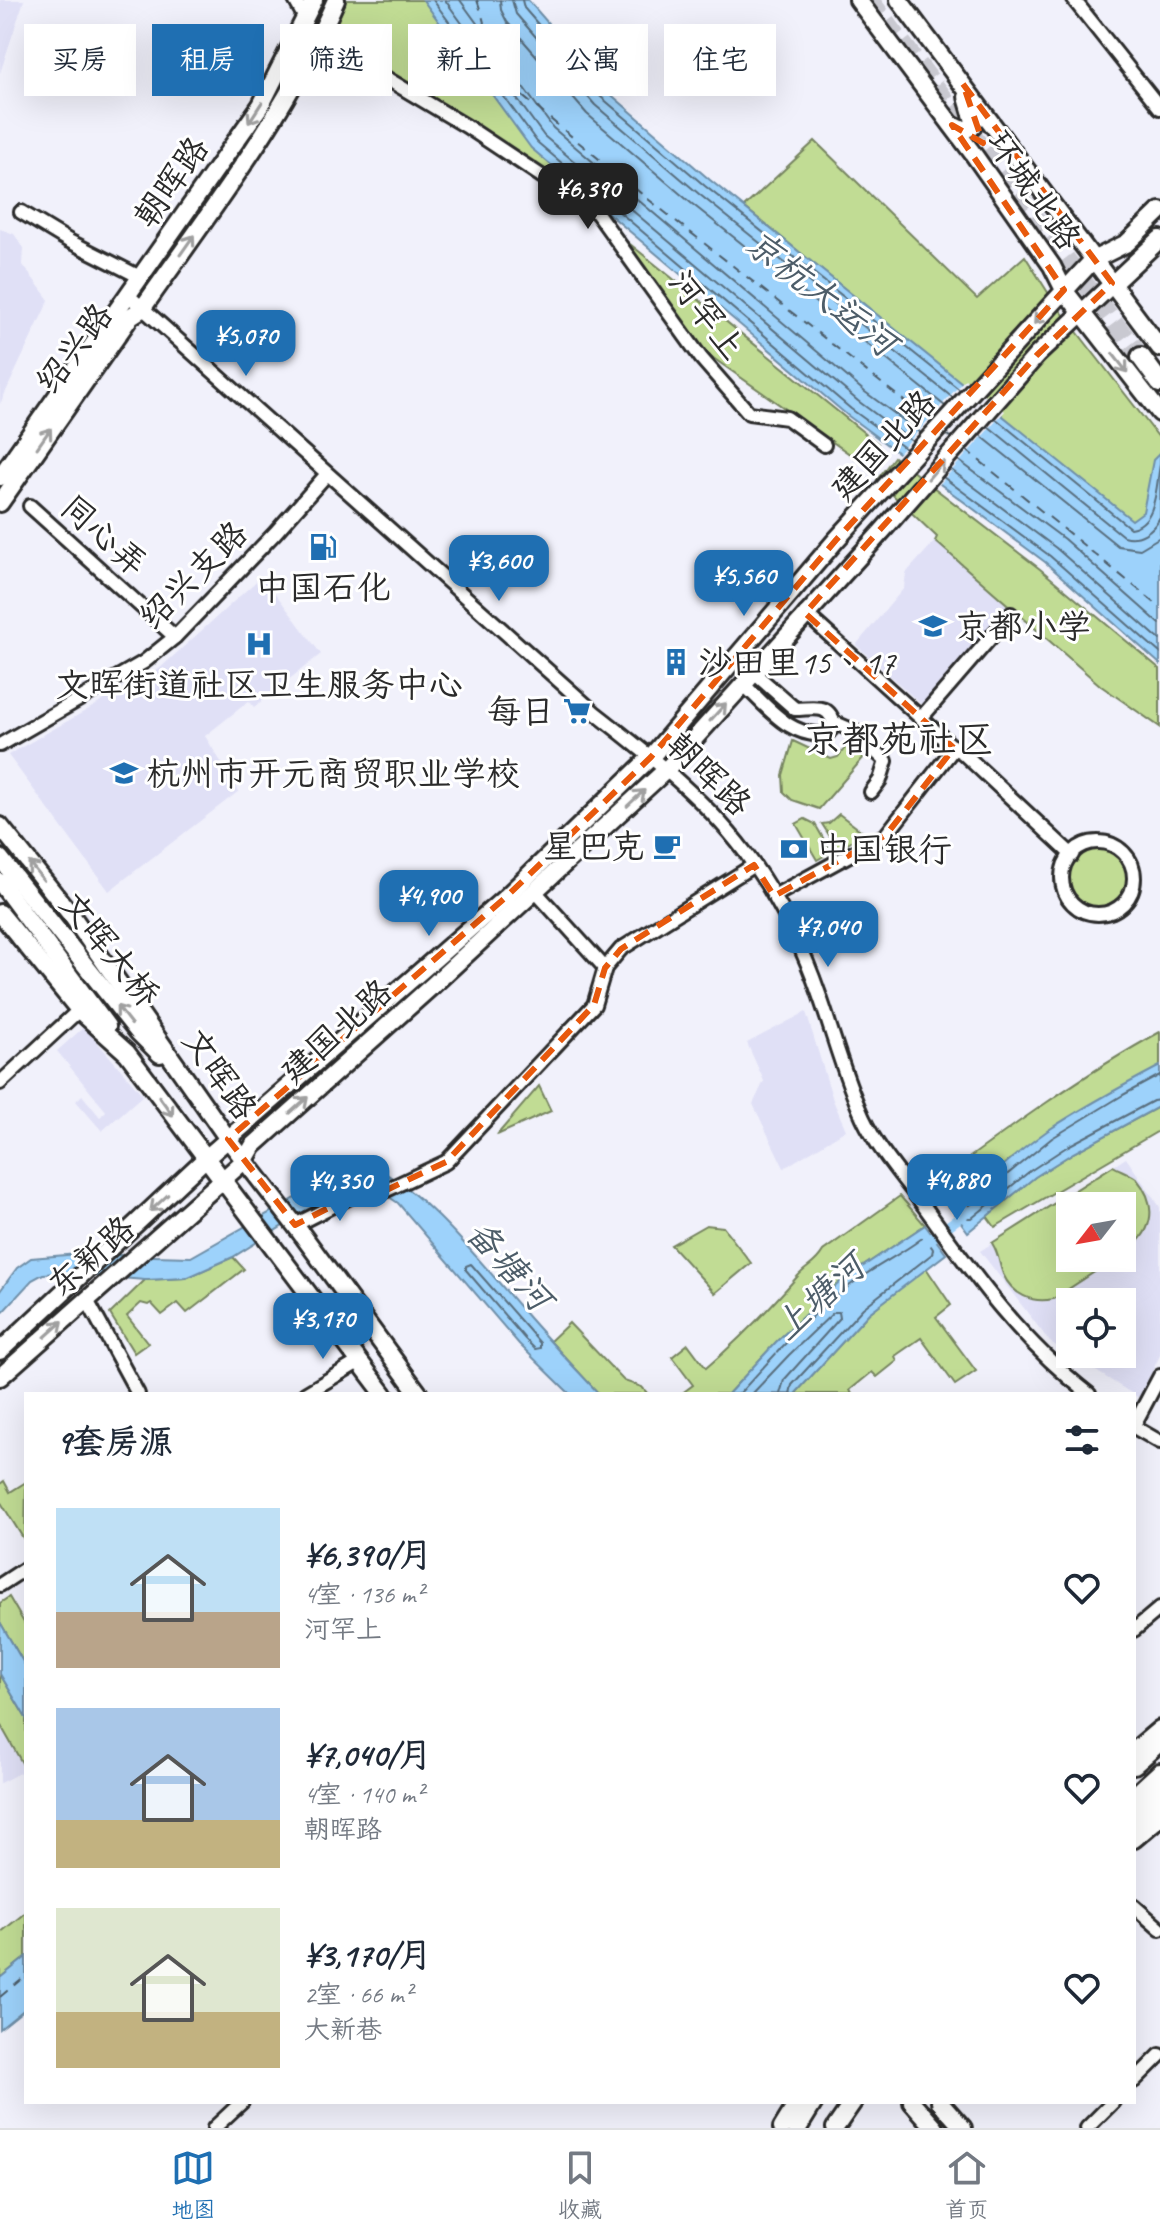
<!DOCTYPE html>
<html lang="zh">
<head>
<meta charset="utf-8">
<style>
	body { margin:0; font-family:Caveat,"LXGW WenKai TC",sans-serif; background:#f6f6f7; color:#1f2937; height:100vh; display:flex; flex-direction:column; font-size:30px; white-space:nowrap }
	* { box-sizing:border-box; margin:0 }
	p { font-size:26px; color:#747a83 }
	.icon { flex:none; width:44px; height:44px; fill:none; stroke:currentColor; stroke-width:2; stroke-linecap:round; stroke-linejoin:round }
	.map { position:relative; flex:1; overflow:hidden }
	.sheet { position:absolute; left:24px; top:1392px; width:1112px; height:712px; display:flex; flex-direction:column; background:#fff; border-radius:0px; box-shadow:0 8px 32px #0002 }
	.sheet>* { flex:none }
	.guide { position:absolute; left:24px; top:24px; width:1112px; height:72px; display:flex; gap:16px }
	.needle { width:52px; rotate:239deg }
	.buttons { position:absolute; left:1056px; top:1192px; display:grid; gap:16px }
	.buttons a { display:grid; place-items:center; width:80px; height:80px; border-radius:0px; background:#fff; box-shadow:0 8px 32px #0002; font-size:40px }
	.price { position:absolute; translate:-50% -68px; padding:0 18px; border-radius:16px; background:#1f6fb2; color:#fff; font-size:26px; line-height:52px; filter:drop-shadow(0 2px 4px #0008) }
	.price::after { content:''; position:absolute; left:50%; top:48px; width:24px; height:18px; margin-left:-12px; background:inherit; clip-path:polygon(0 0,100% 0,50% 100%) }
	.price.on { background:#222; color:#fff }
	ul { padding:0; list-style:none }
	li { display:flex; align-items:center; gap:24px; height:200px; padding:0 32px }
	li span { display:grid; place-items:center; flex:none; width:224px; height:160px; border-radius:0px; color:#555 }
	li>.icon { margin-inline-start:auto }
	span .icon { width:96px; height:96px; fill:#fffc; stroke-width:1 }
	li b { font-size:34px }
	h2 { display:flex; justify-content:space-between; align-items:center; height:96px; padding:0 32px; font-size:34px }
	.chip { padding:0 28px; border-radius:0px; background:#fff; box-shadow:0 8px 32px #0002; font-size:28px; line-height:72px }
	.chip.on { background:#1f6fb2; color:#fff }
	.tab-bar { display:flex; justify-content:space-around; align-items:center; height:112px; border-top:2px solid #e0e1e3; background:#fff; font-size:22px; color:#747a83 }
	.tab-bar a { display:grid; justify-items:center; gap:4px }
	.tab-bar .on { color:#1f6fb2 }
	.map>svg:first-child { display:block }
	.built { fill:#e0e0f6; fill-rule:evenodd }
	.green { fill:#c1dc94; stroke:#768460; stroke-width:2 }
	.water { fill:#9dd2fb; stroke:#6f8fa8; stroke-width:2 }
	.pier { fill:#f1f1fb }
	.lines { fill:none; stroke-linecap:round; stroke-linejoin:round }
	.shore { stroke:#596e7e; stroke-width:2 }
	.canal { stroke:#9dd2fb; stroke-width:10 }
	.ferry { stroke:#4d5d69; stroke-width:2; stroke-dasharray:10 8; stroke-linecap:butt }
	.highway-tunnel { stroke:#c9c9d1; stroke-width:18; stroke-dasharray:18 9; stroke-linecap:butt }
	.minor-casing { stroke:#2b2b2b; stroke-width:18 }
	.major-casing { stroke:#2b2b2b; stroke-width:22 }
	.highway-casing { stroke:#2b2b2b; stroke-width:24 }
	.minor { stroke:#fff; stroke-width:12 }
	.major { stroke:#fff; stroke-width:16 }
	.highway { stroke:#fff; stroke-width:18 }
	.oneway { stroke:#a0a0a0 }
	.marked { fill:none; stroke:#e8590c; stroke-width:6; stroke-dasharray:16 10; stroke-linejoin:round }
	.labels { text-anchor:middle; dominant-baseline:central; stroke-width:6; stroke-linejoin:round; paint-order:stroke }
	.street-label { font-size:34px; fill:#2b2b2b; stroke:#fff }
	.poi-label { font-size:34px; fill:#2b2b2b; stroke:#fff; text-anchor:start }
	.water-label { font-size:36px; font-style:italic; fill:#4d5d69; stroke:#fff }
	.quarter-label { font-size:38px; fill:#2b2b2b; stroke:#fff }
</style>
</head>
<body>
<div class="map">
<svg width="1160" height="2128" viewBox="0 0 1160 2128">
	<rect width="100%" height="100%" fill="#f1f1fb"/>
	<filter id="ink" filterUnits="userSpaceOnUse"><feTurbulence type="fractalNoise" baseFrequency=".0125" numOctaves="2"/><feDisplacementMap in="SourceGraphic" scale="16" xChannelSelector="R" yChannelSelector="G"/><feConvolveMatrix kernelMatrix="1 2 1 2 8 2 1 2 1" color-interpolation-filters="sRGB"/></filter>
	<g filter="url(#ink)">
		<g class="built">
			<polygon points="0,0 24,0 0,73"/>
			<polygon points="0,229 14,234 24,248 23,265 49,300 0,404"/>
			<polygon points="935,541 1011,607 923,706 856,645 904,588 906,573"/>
			<polygon points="262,576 321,654 254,707 249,701 205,736 239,791 109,891 8,755 159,669"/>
			<polygon points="806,1012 833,1100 846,1130 784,1168 753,1104 764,1081 747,1043"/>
			<polygon points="84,1027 143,1095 102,1131 76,1101 82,1095 100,1117 106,1111 57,1051"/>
			<path d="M1126,1158l34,49v148l-21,43 -89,-56 -70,-91zM1070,1206h52v52h-52zM1070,1302h52v52h-52z"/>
			<polygon points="0,1724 25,1770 0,1783"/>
		</g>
		<g class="green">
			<polygon points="343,0 426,0 443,27 581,199 328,36"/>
			<polygon points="815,141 977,299 1025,256 1054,302 1160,439 1160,545 744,207"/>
			<polygon points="620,236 878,444 864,464 706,353"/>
			<polygon points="894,457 1040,569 1160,669 1160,727 1101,686 935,541 937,537 877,480"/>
			<polygon points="793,741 831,759 838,757 849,743 864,757 819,809 792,800 784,792 783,775"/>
			<polygon points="839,814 864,833 838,849 822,824 829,823"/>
			<polygon points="805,819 815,824 831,852 817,860 796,824"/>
			<circle cx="1097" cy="878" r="30"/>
			<path d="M1160,1032v37l-151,91 -57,50 -23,-23c75,-55 149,-110 231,-155z"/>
			<polygon points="539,1086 551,1111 497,1135"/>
			<polygon points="1160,1106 1160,1130 995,1227 987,1216 1035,1177 1073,1153"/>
			<path d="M1113,1166c7,4 16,7 23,12 24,29 17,57 -14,76v-48h-52v52h46l-63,41c-21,5 -41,-5 -50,-25 -5,-12 -3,-18 -11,-31z"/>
			<path d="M900,1196l25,29 -84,56 -65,61 -48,52h-47l12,-9 -21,-28 16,-13 18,24c33,-28 62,-58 91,-91 9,-11 18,-12 26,-26z"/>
			<polygon points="706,1225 723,1227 751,1263 715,1293 671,1245"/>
			<polygon points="233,1257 244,1269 187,1313 178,1303 162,1315 151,1303 148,1305 141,1303 127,1316 148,1343 134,1353 110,1314 145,1280 186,1278"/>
			<polygon points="926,1268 951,1305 936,1317 976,1371 955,1385 921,1338 895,1356 897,1361 877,1377 872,1372 850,1390 852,1394 795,1394 869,1313"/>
			<polygon points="569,1323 624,1381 642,1387 648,1394 599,1394 550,1341"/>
			<polygon points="4,1481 10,1492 26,1482 25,1541 0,1501 0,1484"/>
			<polygon points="9,1597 26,1626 26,1667 0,1622 0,1603"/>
			<polygon points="0,1674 26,1718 26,1770 0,1724"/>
			<polygon points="26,1912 26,1957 0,1978 0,1933"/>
		</g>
		<g class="water">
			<polygon points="423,0 528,0 607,91 710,180 1132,520 1143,512 1153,460 1160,453 1160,664 1045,562 847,415 531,148"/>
			<path d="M1160,1066v40l-87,47 -38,24 -67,55 -16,-22c31,-27 61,-55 95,-79 36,-24 75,-45 113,-65z"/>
			<path d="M361,1162c55,17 124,105 163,150 24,28 50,55 75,82h-29l-51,-50 -121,-141c-21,-14 -28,-22 -54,-15l-111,69 -47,21 -41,2 -85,-7 -17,1 -11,6 -32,35v-24l17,-23 14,-10 47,-4 113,3 108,-61 45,-30z"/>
			<polygon points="925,1225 946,1254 869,1313 795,1394 728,1394 776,1342 841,1281"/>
			<polygon points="0,1622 26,1667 26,1718 0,1674"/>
			<polygon points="26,1957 26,2008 0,2029 0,1978"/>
		</g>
		<polygon class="pier" points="965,379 1005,411 937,487 896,456"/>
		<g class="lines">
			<g class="shore">
				<polyline points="433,0 537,142 851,409 906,449"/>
				<polyline points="445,0 544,136 858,401 913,442"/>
				<polyline points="460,0 553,128 865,392 921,433"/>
				<polyline points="500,0 501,10 507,22 587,114 691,203 945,406"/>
				<polyline points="512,0 516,14 595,105 699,194 953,398"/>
				<polyline points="522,0 524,8 601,97 705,186 960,390"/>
				<path d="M995,418l135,110c27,-3 26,-42 30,-63"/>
				<path d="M988,426l135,110c16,5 30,-5 37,-19"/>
				<polyline points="980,435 1118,546 1140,549 1160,537"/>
				<polyline points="958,460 1064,539 1160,624"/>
				<polyline points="950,469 1056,548 1160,640"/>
				<polyline points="943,477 1050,556 1160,653"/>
				<polyline points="1160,1075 1123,1095 1052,1138 965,1209 965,1214 968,1218 972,1218 1030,1171 1068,1146 1153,1101 1160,1100"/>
				<polygon points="471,1264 540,1343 540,1348 535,1349 525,1339 466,1270 466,1266"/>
				<path d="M739,1394c34,-37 69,-78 110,-108 23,-18 49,-30 72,-47h5l7,10 -1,5 -69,54 -71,77 -2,9"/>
				<polyline points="752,1394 789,1355 834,1312 839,1312 840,1318 784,1380 780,1394"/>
			</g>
			<polyline class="canal" points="923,1245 968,1211"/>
			<g class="ferry">
				<path d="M477,0c10,28 13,42 -1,69l28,12 139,114 289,228"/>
				<polyline points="943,432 954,440"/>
				<polyline points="965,449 1160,607"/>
				<polyline points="0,1997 26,1975"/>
			</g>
			<polyline class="highway-tunnel" points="870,0 1141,357"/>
			<g class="minor-casing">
				<g id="minor">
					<polyline points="295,0 306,20"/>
					<polyline points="1074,0 1160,108"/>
					<polyline points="319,38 466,126 597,213 701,358 749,413 787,418 824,445"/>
					<polyline points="21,212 69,241 142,278"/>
					<path d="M129,296l465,416c54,42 119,93 158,150 29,41 52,88 68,135 14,40 25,82 43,121 16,34 44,64 66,95 49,68 93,129 160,181"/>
					<polyline points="30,506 175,637"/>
					<polyline points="805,613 954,748 963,753 1072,855"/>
					<path d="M743,684c23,21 49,57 85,49l6,-7c-4,-24 -21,-17 -39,-17l-42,-37"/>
					<polyline points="921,718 1011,614"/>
					<polyline points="833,722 854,731 886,761 880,780 871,792"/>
					<polyline points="0,745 144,662 175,637 275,533 327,474"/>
					<circle cx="1098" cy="878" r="36"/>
					<polyline points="535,891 605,968"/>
					<polyline points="774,896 886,835 954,748"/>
					<polyline points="0,1083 79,1010"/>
					<polyline points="295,1225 360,1192 380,1193 446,1162 594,1005 605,968 621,949 754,865"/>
					<polyline points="87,1300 138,1394"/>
					<polyline points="305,1394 360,1361"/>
					<polyline points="1134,1425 1160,1376"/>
					<polyline points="1134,1427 1160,1442"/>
					<polyline points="0,1585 26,1568"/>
					<polyline points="1134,1630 1160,1608"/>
					<polyline points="1134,1906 1160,1929"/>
					<polyline points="1134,2081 1160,2055"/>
					<polyline points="214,2128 242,2102"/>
					<polyline points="1087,2128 1113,2102"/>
				</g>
			</g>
			<g class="major-casing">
				<g id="major">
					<polyline points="858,0 974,155 1052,266 1064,290 1160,413"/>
					<polyline points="899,0 1160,348"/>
					<polyline points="952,125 962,130 972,127 974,121 967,97"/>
					<polyline points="0,477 261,105 314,0"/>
					<path d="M0,503l131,-187 11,-7c70,-100 145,-196 194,-309"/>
					<polyline points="0,826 72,916 228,1139 295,1225 419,1394"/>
					<polyline points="0,858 138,1032 160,1054"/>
					<polyline points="0,882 107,1026"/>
					<polyline points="0,913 79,1010 127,1053 384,1394"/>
					<polyline points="0,1351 205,1159 506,897 651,757 836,540 1054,302 1093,260 1127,243 1160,211"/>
					<polyline points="0,1377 245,1160 253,1146 433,985 666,770 884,529 1037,355 1160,239"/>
					<polyline points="1134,1751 1160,1729"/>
					<polyline points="1134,1812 1160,1790"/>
					<polyline points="1134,1839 1160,1817"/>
					<polyline points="912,2102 935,2128"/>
					<polyline points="940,2102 963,2128"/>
					<polyline points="782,2128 798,2102"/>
					<polyline points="835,2128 853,2102"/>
				</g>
			</g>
			<g class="highway-casing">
				<g id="highway">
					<polyline points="1141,357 1160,383"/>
					<polyline points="1134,1764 1160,1741"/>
					<polyline points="1134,1797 1160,1773"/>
					<polyline points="1134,1826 1160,1803"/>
					<polyline points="797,2128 813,2102"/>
				</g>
			</g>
			<use href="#minor" class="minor"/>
			<use href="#major" class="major"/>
			<use href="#highway" class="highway"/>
		</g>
		<defs><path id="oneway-shaft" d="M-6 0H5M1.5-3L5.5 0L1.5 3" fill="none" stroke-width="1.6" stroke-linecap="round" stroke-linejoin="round" transform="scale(2)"/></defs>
		<g class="oneway">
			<use href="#oneway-shaft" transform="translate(255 113) rotate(123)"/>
			<use href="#oneway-shaft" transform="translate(187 245) rotate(-55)"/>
			<use href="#oneway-shaft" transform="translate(1042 315) rotate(131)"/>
			<use href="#oneway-shaft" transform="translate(1120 363) rotate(52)"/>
			<use href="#oneway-shaft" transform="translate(44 438) rotate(-55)"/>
			<use href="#oneway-shaft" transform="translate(936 470) rotate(-49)"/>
			<use href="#oneway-shaft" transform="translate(718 712) rotate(-48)"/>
			<use href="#oneway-shaft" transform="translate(636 798) rotate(-43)"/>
			<use href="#oneway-shaft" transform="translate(36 871) rotate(-129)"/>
			<use href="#oneway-shaft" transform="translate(124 1015) rotate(-128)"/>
			<use href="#oneway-shaft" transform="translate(299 1105) rotate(-42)"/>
			<use href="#oneway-shaft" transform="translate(166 1106) rotate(54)"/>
			<use href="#oneway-shaft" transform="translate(159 1203) rotate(137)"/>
			<use href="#oneway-shaft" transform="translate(54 1329) rotate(-42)"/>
		</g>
	</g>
	<path class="marked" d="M963,84l149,199 -75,72 -232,258 149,135 -68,87 -112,61 -20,-31 -133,84 -16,19 -11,37 -148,157 -66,31 -20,-1 -65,33 -67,-86 278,-242 145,-140 185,-217 228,-250 -112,-165 31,18z"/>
	<defs>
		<g id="fuel-bare" transform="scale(2.16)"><path d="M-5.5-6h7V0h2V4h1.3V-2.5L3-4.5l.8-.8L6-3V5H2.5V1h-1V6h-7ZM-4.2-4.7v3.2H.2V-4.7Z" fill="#1f6fb2" stroke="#fff" stroke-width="2.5" paint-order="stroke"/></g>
		<g id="school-bare" transform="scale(2.16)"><path d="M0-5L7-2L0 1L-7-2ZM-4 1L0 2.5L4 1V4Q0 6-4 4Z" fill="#1f6fb2" stroke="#fff" stroke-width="2.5" paint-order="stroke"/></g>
		<g id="hospital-bare" transform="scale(2.16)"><path d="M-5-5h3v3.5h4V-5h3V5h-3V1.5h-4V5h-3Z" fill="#1f6fb2" stroke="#fff" stroke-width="2.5" paint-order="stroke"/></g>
		<g id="building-bare" transform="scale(2.16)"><path d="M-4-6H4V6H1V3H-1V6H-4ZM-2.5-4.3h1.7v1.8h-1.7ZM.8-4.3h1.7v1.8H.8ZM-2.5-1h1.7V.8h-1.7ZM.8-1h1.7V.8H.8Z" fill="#1f6fb2" stroke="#fff" stroke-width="2.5" paint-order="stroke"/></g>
		<g id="supermarket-bare" transform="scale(2.16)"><path d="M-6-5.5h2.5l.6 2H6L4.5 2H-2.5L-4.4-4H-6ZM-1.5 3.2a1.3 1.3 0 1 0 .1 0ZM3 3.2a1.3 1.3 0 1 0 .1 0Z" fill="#1f6fb2" stroke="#fff" stroke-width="2.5" paint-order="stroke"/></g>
		<g id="cafe-bare" transform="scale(2.16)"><path d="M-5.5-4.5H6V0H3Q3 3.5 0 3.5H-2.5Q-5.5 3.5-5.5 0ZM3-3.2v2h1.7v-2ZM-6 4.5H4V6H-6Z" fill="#1f6fb2" stroke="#fff" stroke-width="2.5" paint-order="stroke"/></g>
		<g id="bank-bare" transform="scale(2.16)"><path d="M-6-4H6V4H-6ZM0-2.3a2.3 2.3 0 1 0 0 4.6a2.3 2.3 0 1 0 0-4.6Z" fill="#1f6fb2" stroke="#fff" stroke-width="2.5" paint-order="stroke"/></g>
	</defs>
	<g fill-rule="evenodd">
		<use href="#fuel-bare" x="323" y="547"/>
		<use href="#school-bare" x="933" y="626"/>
		<use href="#hospital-bare" x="259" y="644"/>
		<use href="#building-bare" x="676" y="662"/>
		<use href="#supermarket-bare" x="577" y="711"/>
		<use href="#school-bare" x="124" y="773"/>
		<use href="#cafe-bare" x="667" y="846"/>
		<use href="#bank-bare" x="794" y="849"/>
	</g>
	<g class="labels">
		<g class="street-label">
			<text transform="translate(171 182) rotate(-55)">朝晖路</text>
			<text transform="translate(1034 190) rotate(55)">环城北路</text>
			<text transform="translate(707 315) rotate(53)">河罕上</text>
			<text transform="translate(74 348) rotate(-53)">绍兴路</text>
			<text transform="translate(883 445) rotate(-47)">建国北路</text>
			<text transform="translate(104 535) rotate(42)">同心弄</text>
			<text transform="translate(193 575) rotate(-45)">绍兴支路</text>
			<text transform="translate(709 774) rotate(44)">朝晖路</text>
			<text transform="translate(110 949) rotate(51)">文晖大桥</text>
			<text transform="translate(336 1031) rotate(-42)">建国北路</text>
			<text transform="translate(220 1074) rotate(55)">文晖路</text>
			<text transform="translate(91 1256) rotate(-41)">东新路</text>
		</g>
		<g class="poi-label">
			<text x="323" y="587" text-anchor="middle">中国石化</text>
			<text x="955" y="626">京都小学</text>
			<text x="698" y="662">沙田里15、17</text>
			<text x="259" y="684" text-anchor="middle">文晖街道社区卫生服务中心</text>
			<text x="555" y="711" text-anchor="end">每日</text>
			<text x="146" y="773">杭州市开元商贸职业学校</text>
			<text x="645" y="846" text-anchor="end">星巴克</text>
			<text x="816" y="849">中国银行</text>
		</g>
		<g class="water-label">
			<text transform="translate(821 293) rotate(38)">京杭大运河</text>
			<text transform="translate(509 1265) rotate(48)">备塘河</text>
			<text transform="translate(819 1297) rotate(-42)">上塘河</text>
		</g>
		<g class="quarter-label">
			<text x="899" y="739">京都苑社区</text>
		</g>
	</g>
</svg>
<div class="buttons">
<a><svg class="needle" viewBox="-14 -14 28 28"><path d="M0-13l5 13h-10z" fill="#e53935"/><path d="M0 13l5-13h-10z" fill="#747a83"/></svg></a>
<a><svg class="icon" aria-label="locate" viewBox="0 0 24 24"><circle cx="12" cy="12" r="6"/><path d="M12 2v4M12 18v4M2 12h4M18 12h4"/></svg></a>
</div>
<b class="price on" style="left:588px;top:231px">¥6,390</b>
<b class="price" style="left:246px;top:378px">¥5,070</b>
<b class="price" style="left:499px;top:603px">¥3,600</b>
<b class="price" style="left:744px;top:618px">¥5,560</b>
<b class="price" style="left:429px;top:938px">¥4,900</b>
<b class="price" style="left:828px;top:969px">¥7,040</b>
<b class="price" style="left:957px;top:1222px">¥4,880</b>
<b class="price" style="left:340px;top:1223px">¥4,350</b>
<b class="price" style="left:323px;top:1361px">¥3,170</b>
<div class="guide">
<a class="chip">买房</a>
<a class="chip on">租房</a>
<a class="chip">筛选</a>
<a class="chip">新上</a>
<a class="chip">公寓</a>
<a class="chip">住宅</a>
</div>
<section class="sheet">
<h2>9套房源<svg class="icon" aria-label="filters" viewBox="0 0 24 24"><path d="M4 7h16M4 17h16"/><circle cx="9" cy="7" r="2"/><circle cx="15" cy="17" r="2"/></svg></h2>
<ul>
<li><span style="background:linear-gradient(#bfe0f5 65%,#b9a48a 0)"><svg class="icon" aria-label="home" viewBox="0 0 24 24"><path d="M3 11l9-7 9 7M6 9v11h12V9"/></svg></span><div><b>¥6,390/月</b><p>4室 · 136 m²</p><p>河罕上</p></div><svg class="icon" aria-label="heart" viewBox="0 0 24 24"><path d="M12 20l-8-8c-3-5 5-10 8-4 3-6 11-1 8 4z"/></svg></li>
<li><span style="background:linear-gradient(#a9c7e8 70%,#c2b280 0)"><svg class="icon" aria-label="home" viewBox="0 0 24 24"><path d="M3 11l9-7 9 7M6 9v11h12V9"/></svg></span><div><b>¥7,040/月</b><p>4室 · 140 m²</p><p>朝晖路</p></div><svg class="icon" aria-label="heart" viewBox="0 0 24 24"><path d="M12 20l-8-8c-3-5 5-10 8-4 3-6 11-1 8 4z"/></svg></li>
<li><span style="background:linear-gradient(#dfe7d0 65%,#c2b280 0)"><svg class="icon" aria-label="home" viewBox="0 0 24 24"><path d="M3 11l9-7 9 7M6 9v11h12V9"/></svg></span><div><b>¥3,170/月</b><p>2室 · 66 m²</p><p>大新巷</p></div><svg class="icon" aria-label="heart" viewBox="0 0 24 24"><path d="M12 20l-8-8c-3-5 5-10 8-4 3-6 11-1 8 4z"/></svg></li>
</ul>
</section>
</div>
<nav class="tab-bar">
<a class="on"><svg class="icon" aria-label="map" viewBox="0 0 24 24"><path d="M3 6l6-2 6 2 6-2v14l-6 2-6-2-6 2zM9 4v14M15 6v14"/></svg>地图</a>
<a><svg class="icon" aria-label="saved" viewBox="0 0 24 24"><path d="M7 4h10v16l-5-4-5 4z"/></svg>收藏</a>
<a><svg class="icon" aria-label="home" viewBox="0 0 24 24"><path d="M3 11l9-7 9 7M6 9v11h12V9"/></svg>首页</a>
</nav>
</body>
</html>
